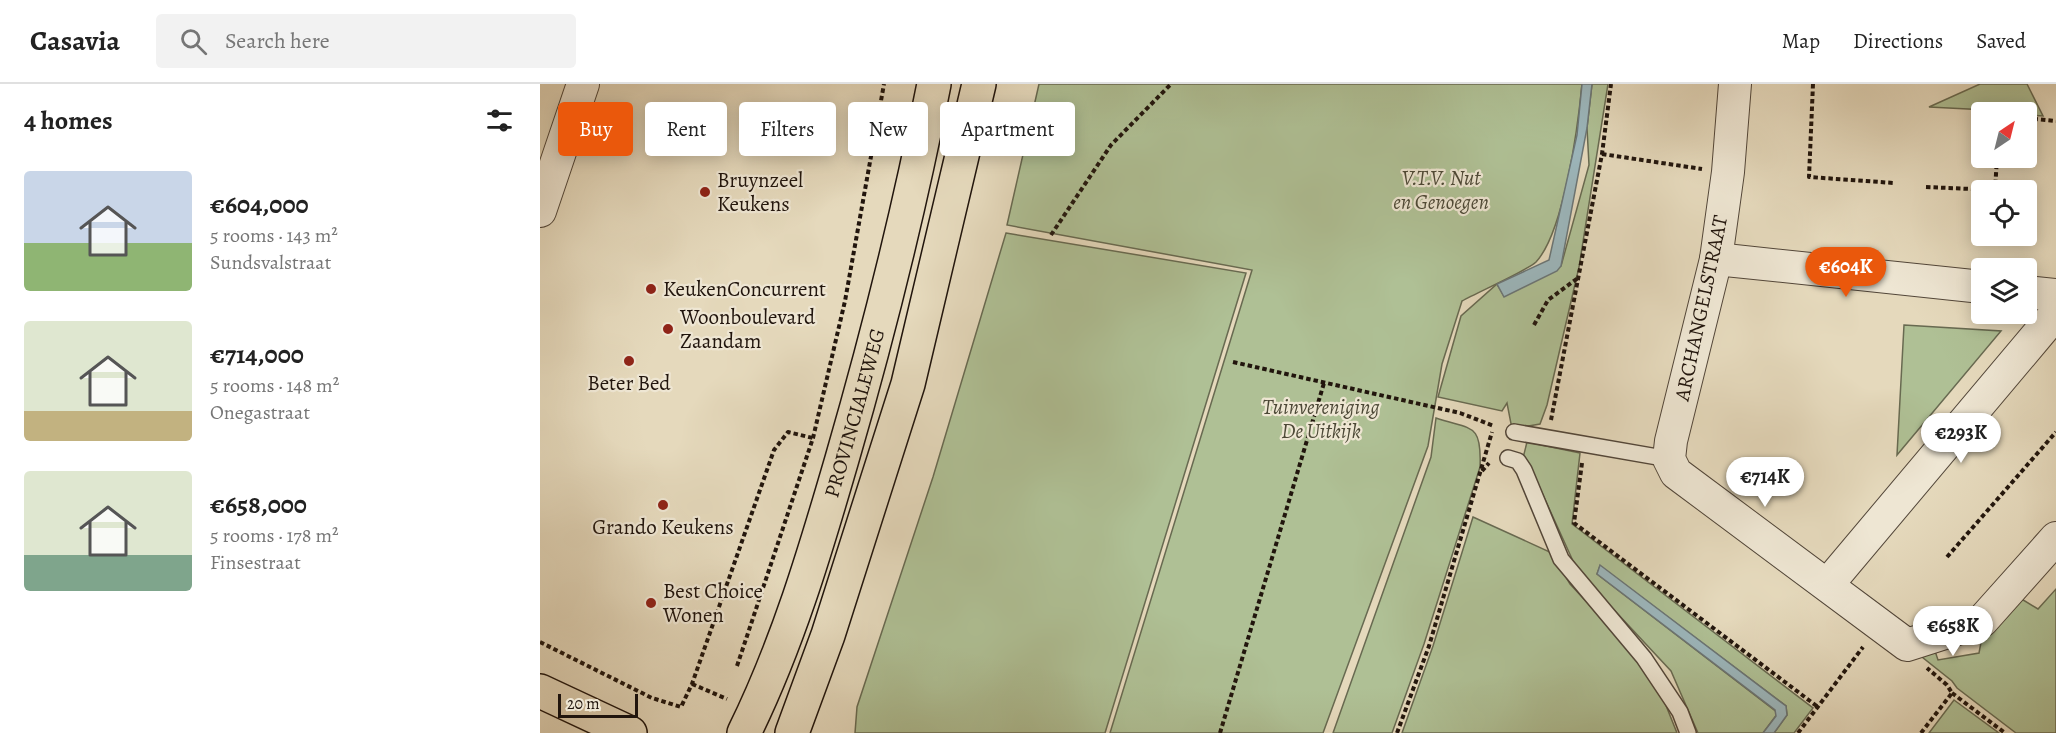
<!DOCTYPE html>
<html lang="en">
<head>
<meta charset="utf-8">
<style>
	body { margin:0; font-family:Alegreya,serif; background:#f2f2f2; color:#222; height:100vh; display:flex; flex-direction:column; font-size:22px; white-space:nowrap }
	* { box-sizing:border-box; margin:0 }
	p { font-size:20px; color:#767676 }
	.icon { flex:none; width:33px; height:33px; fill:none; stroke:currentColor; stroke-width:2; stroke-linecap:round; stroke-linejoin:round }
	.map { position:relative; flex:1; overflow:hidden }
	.sheet { display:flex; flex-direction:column; background:#fff; width:540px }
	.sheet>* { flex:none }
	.hud { position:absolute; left:18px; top:18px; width:570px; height:54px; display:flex; gap:12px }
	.needle { width:39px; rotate:35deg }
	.buttons { position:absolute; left:1431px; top:18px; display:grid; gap:12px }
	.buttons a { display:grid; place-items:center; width:66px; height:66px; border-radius:6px; background:#fff; box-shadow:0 3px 15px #0003; font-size:30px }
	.scale { position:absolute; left:18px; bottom:15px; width:80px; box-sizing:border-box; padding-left:6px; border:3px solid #21150d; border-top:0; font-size:16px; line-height:21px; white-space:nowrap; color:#21150d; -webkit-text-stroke:4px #eee6d3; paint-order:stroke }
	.price { position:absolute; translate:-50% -51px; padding:0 14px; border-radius:21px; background:#fff; color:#222; font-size:20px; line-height:39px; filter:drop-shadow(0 2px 3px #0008) }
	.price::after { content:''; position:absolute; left:50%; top:36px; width:18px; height:14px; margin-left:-9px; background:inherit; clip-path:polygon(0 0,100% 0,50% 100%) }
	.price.on { background:#ea580c; color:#fff }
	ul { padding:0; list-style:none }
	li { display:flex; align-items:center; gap:18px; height:150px; padding:0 24px }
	li span { display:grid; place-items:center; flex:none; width:168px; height:120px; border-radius:6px; color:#555 }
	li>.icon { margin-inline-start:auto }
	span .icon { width:72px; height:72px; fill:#fffc; stroke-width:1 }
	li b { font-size:26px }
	h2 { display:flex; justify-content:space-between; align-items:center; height:72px; padding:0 24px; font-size:26px }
	.pill { padding:0 21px; border-radius:6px; background:#fff; box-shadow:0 3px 15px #0003; font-size:21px; line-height:54px }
	.pill.on { background:#ea580c; color:#fff }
	header { display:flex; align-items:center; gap:36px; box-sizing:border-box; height:84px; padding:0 30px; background:#fff; border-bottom:2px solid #e0e0e0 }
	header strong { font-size:28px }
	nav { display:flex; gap:33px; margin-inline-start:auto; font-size:21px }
	.search { width:420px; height:54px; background:#f2f2f2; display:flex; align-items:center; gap:15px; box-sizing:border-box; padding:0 21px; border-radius:6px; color:#767676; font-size:22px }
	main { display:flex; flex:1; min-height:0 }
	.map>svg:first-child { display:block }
	.green { fill:#afc095; stroke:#686a51; stroke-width:1.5 }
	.water { fill:#9cb7bd; stroke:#6b7677; stroke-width:1.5 }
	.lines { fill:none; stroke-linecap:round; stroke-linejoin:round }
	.lane-casing { stroke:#524639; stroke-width:18 }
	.street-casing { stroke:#524639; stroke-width:34 }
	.primary-casing { stroke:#21150d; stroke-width:36 }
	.path { stroke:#21150d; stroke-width:4; stroke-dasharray:4.5 3; stroke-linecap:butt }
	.lane { stroke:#eee6d3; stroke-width:15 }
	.street { stroke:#eee6d3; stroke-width:32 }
	.primary { stroke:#e5d9bc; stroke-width:33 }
	.poi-dot { fill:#8f2418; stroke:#eee6d3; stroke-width:2 }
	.labels { text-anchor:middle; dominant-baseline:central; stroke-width:4.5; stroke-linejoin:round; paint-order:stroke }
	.park-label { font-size:21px; font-style:italic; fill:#4c4836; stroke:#eee6d3 }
	.poi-label { font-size:21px; fill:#21150d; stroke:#eee6d3; text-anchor:start }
	.street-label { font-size:21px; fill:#21150d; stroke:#eee6d3 }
</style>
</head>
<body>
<header>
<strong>Casavia</strong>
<div class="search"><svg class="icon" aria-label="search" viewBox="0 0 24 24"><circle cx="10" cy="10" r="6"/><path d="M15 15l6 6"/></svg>Search here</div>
<nav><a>Map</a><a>Directions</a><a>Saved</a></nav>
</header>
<main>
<section class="sheet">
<h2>4 homes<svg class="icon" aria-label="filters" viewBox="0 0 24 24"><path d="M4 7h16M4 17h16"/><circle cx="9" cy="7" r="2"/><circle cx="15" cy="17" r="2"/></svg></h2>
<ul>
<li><span style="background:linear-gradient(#c9d6e8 60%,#8fb573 0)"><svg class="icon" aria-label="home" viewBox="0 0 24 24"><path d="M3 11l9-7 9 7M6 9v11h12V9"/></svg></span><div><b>€604,000</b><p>5 rooms · 143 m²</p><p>Sundsvalstraat</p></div></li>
<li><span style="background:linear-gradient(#dfe7d0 75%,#c2b280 0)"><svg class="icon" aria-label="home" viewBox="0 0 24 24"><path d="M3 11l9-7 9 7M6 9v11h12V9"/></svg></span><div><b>€714,000</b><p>5 rooms · 148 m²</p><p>Onegastraat</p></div></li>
<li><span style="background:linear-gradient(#dfe7d0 70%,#7fa58c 0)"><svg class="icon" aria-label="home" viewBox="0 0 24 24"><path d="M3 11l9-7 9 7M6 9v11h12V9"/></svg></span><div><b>€658,000</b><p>5 rooms · 178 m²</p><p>Finsestraat</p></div></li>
</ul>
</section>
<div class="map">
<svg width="1516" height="649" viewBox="0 0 1516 649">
	<rect width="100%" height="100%" fill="#e5d9bc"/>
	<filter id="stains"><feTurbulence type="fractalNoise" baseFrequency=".00333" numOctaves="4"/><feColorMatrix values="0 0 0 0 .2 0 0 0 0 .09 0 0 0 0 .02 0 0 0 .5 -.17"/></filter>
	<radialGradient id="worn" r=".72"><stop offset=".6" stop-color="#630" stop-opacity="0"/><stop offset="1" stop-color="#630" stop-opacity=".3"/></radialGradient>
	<g class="green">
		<path d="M499,0h543c-4,42 -18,148 -46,178 -8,8 -60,31 -74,39l-20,63 -14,82 -105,287h-213l142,-463 -245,-45z"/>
		<polygon points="1052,0 1068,0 1039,183 1007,321 1000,340 972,345 967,319 962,327 898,313 921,232 957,200 964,212 1021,182 1049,81 1047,44"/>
		<polygon points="1440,0 1487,0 1503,32 1487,31 1486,28 1389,23"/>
		<polygon points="466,149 706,189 565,649 315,649 317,623 393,393"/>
		<polygon points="1364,241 1461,247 1357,371"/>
		<path d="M896,334c35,12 46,4 44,49l-56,177 -32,89h-59l98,-276z"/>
		<polygon points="987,358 1040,369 1032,440 1273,624 1254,649 1234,649 1247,631 1246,622 1060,482 1057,490 1238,629 1223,649 1158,649 1131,587 1047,497 1033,477 992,387 983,374"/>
		<polygon points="933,433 1012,469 1030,500 1083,557 1107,590 1123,614 1137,649 862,649 893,562"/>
		<polygon points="1516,505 1516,649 1476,649 1417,604 1412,597 1377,569 1394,564 1398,576 1439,569 1443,548 1480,514 1498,525"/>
		<polygon points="1414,616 1459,649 1389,649"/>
	</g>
	<g class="water">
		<polygon points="1042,0 1052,0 1047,44 1021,182 1017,187 964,213 957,200 1009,176 1037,51"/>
		<polygon points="1060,481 1246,622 1247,631 1234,649 1223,649 1236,632 1235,626 1057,490"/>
	</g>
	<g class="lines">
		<g class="lane-casing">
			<g id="lane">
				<polyline points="974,348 1129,375"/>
				<polyline points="968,374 978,377 984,386 1021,475 1104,574 1140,628 1148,649"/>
			</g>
		</g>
		<g class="street-casing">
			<g id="street">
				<polyline points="1195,0 1188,88 1176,175 1131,357 1129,375 1136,389 1367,561 1442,537 1516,454"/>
				<polyline points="0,127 43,0"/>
				<polyline points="1176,175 1442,203"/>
				<polyline points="1486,208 1516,211"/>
				<polyline points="1288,500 1516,229"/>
			</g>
		</g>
		<g class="primary-casing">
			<g id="primary">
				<polyline points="0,607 90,649"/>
				<path id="s1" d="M204,649c43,-87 71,-181 98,-274 36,-124 67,-248 92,-375"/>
				<polyline points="252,649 288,551 368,300 439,0"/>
			</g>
		</g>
		<g class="path">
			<polyline points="1273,0 1269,93 1354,99"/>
			<polyline points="1486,34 1516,37"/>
			<polyline points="1062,70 1162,85"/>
			<polyline points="1386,103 1455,106 1457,74"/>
			<polyline points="511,151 571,61 631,0"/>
			<polyline points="994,241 1008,216 1038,194"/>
			<polyline points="693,278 920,329 954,342"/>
			<polyline points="1011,336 1062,70 1071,0"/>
			<polyline points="1042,379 1034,439 1278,623"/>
			<polyline points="942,387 949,379"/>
			<polyline points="1407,473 1516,348"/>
			<polyline points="0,558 112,614 141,623 152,600 234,366 248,348 273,354"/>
			<polyline points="197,582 273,354 305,217 344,0"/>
			<polyline points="152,600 187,615"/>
			<polyline points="1412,609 1465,649"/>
			<polyline points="680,649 784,299"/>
			<polyline points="857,649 889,562 952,348"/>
			<polyline points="1258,649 1323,563"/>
			<polyline points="1381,649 1412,609 1407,601 1387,584"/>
		</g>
		<use href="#lane" class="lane"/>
		<use href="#street" class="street"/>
		<use href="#primary" class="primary"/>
	</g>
	<g class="poi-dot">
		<circle cx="165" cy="108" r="6"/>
		<circle cx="111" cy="205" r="6"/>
		<circle cx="128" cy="245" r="6"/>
		<circle cx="89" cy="277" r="6"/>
		<circle cx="123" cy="421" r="6"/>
		<circle cx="111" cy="519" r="6"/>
	</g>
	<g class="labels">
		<g class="park-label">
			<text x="901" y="94">V.T.V. Nut<tspan x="901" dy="24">en Genoegen</tspan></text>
			<text x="781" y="323">Tuinvereniging<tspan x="781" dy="24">De Uitkijk</tspan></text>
		</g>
		<g class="poi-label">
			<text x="177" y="96">Bruynzeel<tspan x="177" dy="24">Keukens</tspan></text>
			<text x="123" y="205">KeukenConcurrent</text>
			<text x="140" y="233">Woonboulevard<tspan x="140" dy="24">Zaandam</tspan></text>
			<text x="89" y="299" text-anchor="middle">Beter Bed</text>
			<text x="123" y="443" text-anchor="middle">Grando Keukens</text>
			<text x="123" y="507">Best Choice<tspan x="123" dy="24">Wonen</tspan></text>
		</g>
		<g class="street-label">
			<text transform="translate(1161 224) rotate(-78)">ARCHANGELSTRAAT</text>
			<text stroke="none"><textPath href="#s1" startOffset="339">PROVINCIALEWEG</textPath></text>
		</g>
	</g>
	<rect width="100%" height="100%" filter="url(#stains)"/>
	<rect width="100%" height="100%" fill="url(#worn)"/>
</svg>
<div class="buttons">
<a><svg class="needle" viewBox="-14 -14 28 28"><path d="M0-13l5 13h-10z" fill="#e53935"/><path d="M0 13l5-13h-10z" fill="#767676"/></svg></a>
<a><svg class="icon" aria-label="locate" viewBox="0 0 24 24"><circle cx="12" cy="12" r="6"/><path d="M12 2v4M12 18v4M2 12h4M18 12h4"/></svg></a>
<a><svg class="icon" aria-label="layers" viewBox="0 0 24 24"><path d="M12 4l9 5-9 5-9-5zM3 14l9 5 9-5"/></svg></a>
</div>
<div class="scale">20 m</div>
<b class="price on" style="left:1306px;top:214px">€604K</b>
<b class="price" style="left:1421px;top:380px">€293K</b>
<b class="price" style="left:1225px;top:424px">€714K</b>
<b class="price" style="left:1413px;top:573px">€658K</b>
<div class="hud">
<a class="pill on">Buy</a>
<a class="pill">Rent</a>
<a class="pill">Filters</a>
<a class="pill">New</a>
<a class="pill">Apartment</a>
</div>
</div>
</main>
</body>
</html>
